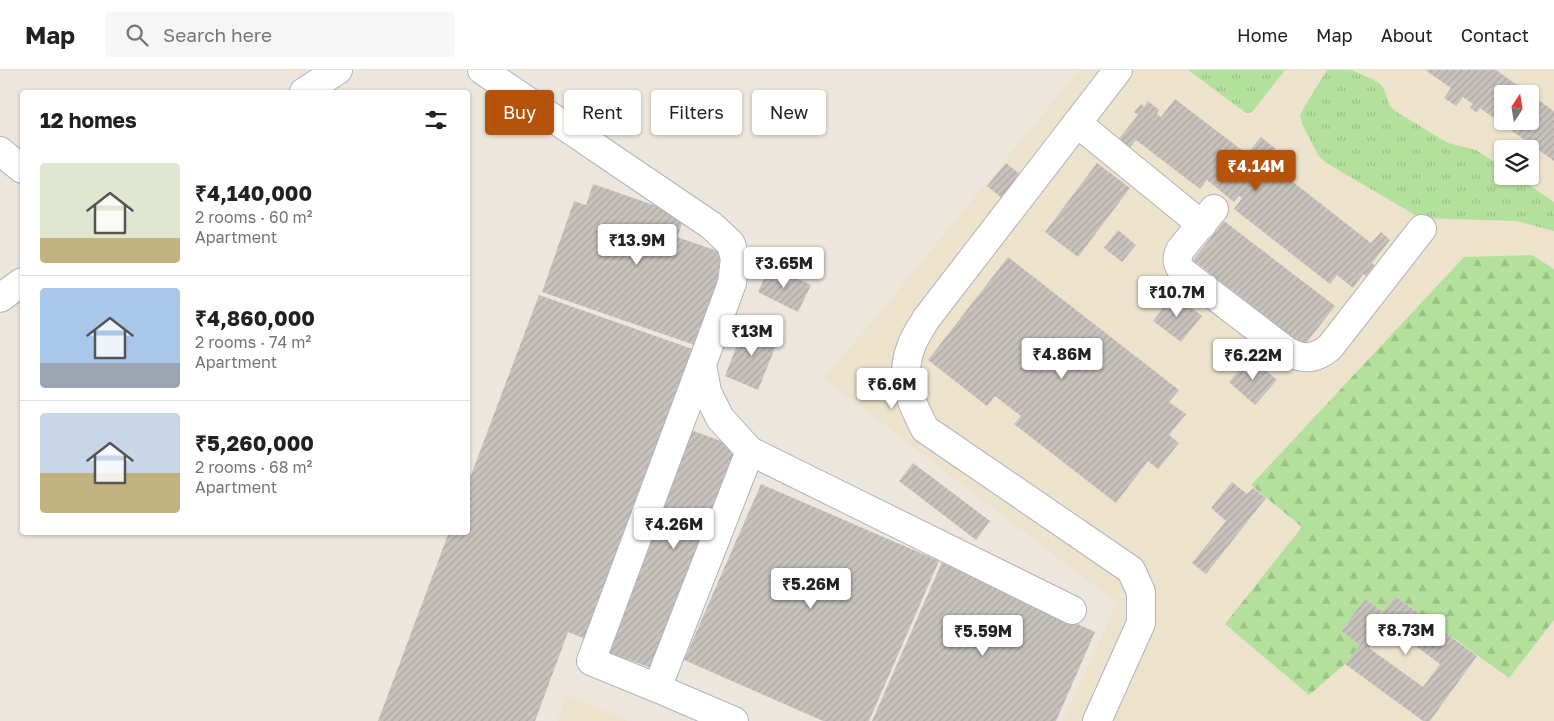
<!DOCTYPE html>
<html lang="en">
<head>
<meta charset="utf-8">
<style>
	body { margin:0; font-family:"Golos Text",sans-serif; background:#f6f6f6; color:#202124; height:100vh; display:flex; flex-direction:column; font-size:19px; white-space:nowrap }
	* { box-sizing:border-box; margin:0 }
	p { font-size:16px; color:#757577 }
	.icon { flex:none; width:28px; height:28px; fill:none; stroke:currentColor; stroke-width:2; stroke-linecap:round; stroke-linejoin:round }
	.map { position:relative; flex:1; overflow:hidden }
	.side { position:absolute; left:20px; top:20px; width:450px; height:445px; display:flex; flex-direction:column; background:#fff; border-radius:5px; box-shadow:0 1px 4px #0004 }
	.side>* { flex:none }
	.top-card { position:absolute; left:485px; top:20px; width:475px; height:45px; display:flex; gap:10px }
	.needle { width:32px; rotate:12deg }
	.buttons { position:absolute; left:1494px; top:15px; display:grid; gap:10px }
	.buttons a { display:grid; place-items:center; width:45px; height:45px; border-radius:5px; background:#fff; box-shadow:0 1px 4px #0004; font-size:25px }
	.price { position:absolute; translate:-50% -42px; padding:0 11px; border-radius:5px; background:#fff; color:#222; font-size:16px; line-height:32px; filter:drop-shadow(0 1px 2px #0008) }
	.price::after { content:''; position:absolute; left:50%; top:30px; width:15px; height:11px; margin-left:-8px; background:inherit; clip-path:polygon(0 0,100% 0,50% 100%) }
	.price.active { background:#b45309; color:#fff }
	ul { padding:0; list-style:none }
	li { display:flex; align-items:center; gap:15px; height:125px; padding:0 20px }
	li+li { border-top:1px solid #e0e0e0 }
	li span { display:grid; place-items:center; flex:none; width:140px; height:100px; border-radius:5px; color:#555 }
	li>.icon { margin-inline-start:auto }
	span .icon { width:60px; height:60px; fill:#fffc; stroke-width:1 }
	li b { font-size:21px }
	h2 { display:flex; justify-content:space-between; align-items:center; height:60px; padding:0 20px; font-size:21px }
	.tag { padding:0 18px; border-radius:5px; background:#fff; box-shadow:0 1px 4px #0004; font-size:18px; line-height:45px }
	.tag.active { background:#b45309; color:#fff }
	header { display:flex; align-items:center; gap:30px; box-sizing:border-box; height:70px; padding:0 25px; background:#fff; border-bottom:1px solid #e0e0e0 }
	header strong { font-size:24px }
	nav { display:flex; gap:28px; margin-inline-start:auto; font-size:18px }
	.search { width:350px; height:45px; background:#f6f6f6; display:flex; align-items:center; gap:12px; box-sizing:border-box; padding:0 18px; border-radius:5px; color:#757577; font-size:19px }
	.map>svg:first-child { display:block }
	.education { fill:#ede3cd; fill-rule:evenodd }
	.grass { fill:url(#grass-tufts) }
	.forest { fill:url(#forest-firs) }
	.building { fill:url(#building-hatch); fill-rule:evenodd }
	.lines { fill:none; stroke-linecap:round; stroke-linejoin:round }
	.minor-casing { stroke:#b1b3be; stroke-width:30 }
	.minor { stroke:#fff; stroke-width:28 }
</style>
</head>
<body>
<header>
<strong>Map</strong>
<div class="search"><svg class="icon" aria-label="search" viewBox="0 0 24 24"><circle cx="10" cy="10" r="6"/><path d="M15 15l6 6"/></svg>Search here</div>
<nav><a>Home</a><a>Map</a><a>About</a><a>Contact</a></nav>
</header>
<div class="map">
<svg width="1554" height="651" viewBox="0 0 1554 651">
	<defs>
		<pattern id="grass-tufts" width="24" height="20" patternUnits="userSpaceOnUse" patternTransform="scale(1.25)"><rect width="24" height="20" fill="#b3e19b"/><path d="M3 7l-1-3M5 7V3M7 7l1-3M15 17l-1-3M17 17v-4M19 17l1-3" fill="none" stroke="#9ac186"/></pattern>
		<pattern id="forest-firs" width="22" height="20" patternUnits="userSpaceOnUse" patternTransform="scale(1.25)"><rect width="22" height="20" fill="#b3e19b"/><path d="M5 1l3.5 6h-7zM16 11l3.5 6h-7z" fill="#9ac186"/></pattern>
		<pattern id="building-hatch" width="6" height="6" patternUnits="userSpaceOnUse" patternTransform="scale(1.25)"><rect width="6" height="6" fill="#c8c2bd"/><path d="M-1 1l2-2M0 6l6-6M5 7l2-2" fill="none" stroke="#aca7a3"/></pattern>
	</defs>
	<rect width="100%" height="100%" fill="#ece6dd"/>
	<g class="education">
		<path d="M1079,0h475v651h-491l54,-118 -294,-225 50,-57zM1502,24h28v27h-28zM1502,79h28v27h-28z"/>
		<polygon points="567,625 628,651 557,651"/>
	</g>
	<g class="grass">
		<polygon points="1188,0 1285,0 1254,40 1250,43 1246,43"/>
		<polygon points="1327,0 1352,0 1378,12 1383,17 1390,36 1395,41 1448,73 1476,80 1502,97 1502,106 1516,106 1554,132 1554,161 1517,151 1420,148 1325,92 1318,85 1302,54 1300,46 1303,39"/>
	</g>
	<polygon class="forest" points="1532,185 1554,199 1554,550 1509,608 1395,526 1383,542 1365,529 1341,561 1360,575 1345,594 1309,625 1225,554 1302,457 1251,415 1464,187"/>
	<g class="building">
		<polygon points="1425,0 1496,0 1530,24 1502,24 1502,51 1530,51 1530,24 1554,41 1554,91 1480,38 1477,43 1470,38 1473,34 1463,27 1456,36 1444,28 1451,18"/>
		<polygon points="1175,29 1247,84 1261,67 1276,79 1252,110 1254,112 1260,105 1265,109 1275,98 1371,173 1381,162 1390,170 1372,193 1376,197 1368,207 1363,204 1353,218 1337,205 1330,214 1234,139 1242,128 1239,126 1234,132 1207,110 1200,119 1136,70 1128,80 1117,71 1138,45 1134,42 1141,34 1144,37 1148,31 1159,40 1157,44 1161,47"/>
		<polygon points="1006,93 1027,110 1008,133 987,116"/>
		<polygon points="1097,93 1130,118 1078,187 1045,162"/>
		<polygon points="593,114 685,146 677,167 732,186 700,277 542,222 574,131 586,135"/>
		<polygon points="1224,151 1335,236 1304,276 1193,190"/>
		<polygon points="1118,160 1136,175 1122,192 1104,178"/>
		<polygon points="1008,187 1179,320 1169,332 1186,344 1169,365 1179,373 1158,399 1148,391 1116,433 1014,354 1021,346 995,326 987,336 928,290"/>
		<polygon points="770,196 811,215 798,242 758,222"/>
		<polygon points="1174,224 1202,246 1181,272 1153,251"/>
		<polygon points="539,225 698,281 588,570 568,562 535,651 378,651 449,462 468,462 468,413"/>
		<polygon points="745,254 779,268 758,320 725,306"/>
		<polygon points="1250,287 1277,310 1255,335 1229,312"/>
		<polygon points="691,360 740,378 657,600 607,582"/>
		<polygon points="913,393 990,451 976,470 899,411"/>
		<polygon points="1232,412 1247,424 1253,418 1266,428 1206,504 1192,493 1226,451 1211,438"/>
		<polygon points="761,414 939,491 869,651 823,651 684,590"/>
		<polygon points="942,492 1095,562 1056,651 872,651"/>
		<path d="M1395,526l82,60 -47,65h-7l-78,-57 15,-19 -19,-14 24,-32 18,13zM1386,554l54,40 -17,23 -54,-39z"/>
	</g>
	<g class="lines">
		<g class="minor-casing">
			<g id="minor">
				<polyline points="482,0 712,156 731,174 735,189 732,213 702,294 707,322 720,348 750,381 1072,540"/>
				<polyline points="304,22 338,0"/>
				<polyline points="1077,53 1202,155"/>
				<polyline points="0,81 22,99"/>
				<path d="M1214,139l-34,41c-4,9 -3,13 2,21l106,81c16,8 28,7 42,-5l92,-118"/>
				<polyline points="0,228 22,212"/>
				<polyline points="657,618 591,591 702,294"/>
				<polyline points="734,651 657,618 750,381"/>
				<path d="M1097,651l44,-98v-31l-10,-22 -206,-141c-14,-27 -26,-51 -14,-82 3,-10 10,-19 15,-28l192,-249"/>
			</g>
		</g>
		<use href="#minor" class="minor"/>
	</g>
</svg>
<div class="buttons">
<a><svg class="needle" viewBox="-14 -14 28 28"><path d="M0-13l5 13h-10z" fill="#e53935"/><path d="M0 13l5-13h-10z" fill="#757577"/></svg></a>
<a><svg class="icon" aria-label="layers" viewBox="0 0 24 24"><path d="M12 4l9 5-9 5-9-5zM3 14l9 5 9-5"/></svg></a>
</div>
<b class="price active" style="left:1256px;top:122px">₹4.14M</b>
<b class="price" style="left:637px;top:196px">₹13.9M</b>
<b class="price" style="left:784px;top:219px">₹3.65M</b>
<b class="price" style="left:1177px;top:248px">₹10.7M</b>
<b class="price" style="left:752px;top:287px">₹13M</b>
<b class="price" style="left:1062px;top:310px">₹4.86M</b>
<b class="price" style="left:1253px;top:311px">₹6.22M</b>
<b class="price" style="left:892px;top:340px">₹6.6M</b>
<b class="price" style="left:674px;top:480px">₹4.26M</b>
<b class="price" style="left:811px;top:540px">₹5.26M</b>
<b class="price" style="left:1406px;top:586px">₹8.73M</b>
<b class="price" style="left:983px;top:587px">₹5.59M</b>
<div class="top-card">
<a class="tag active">Buy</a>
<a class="tag">Rent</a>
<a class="tag">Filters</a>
<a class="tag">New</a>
</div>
<section class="side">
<h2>12 homes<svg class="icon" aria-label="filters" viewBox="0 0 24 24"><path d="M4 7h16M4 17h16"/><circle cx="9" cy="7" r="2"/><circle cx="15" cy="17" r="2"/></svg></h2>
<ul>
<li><span style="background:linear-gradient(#dfe7d0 75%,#c2b280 0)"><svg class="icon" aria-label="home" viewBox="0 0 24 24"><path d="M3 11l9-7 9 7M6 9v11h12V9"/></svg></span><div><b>₹4,140,000</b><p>2 rooms · 60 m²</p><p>Apartment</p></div></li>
<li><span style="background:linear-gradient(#a9c7e8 75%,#9aa5b1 0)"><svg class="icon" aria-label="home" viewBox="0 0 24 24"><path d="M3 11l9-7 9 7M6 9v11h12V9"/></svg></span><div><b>₹4,860,000</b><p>2 rooms · 74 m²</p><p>Apartment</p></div></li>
<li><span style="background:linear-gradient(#c9d6e8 60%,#c2b280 0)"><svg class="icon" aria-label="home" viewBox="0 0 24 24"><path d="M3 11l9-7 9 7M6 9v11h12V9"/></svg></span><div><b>₹5,260,000</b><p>2 rooms · 68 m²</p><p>Apartment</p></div></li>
</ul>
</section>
</div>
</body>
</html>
